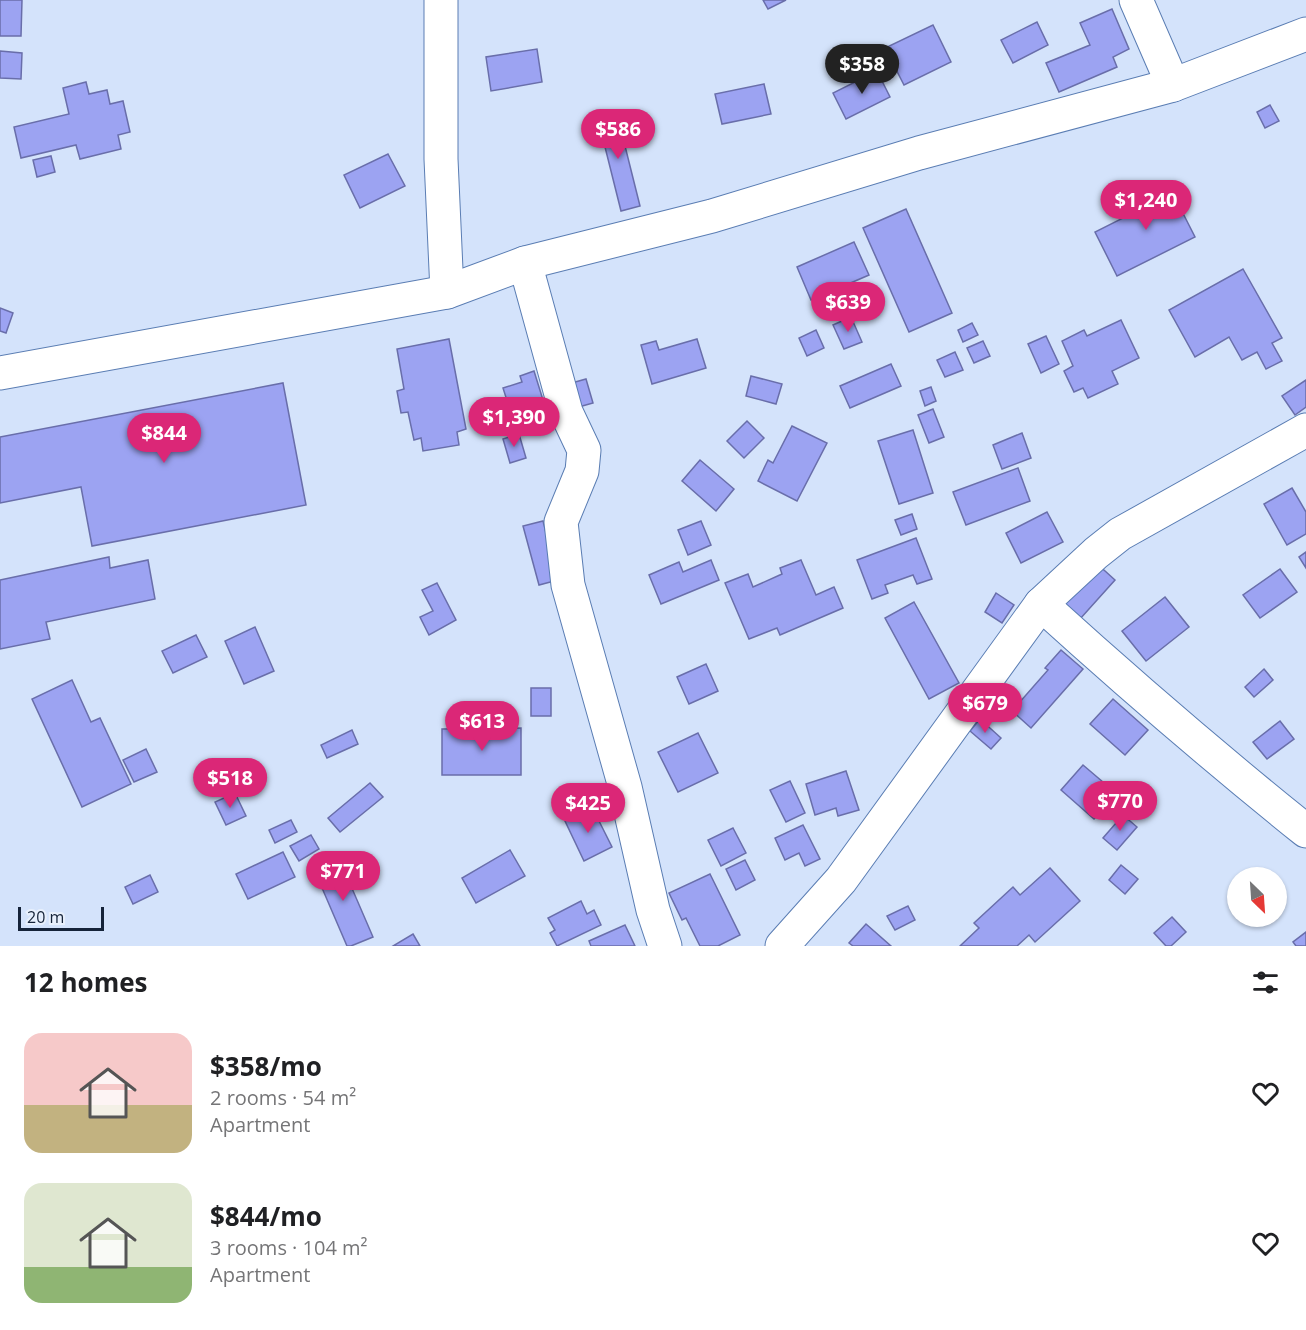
<!DOCTYPE html>
<html lang="en">
<head>
<meta charset="utf-8">
<style>
	body { margin:0; font-family:"Open Sans",sans-serif; background:#f2f2f2; color:#202124; height:100vh; display:flex; flex-direction:column; font-size:22px; white-space:nowrap }
	* { box-sizing:border-box; margin:0 }
	p { font-size:20px; color:#757577 }
	.icon { flex:none; width:33px; height:33px; fill:none; stroke:currentColor; stroke-width:2; stroke-linecap:round; stroke-linejoin:round }
	.map { position:relative; height:946px; overflow:hidden }
	.sheet { display:flex; flex-direction:column; background:#fff; flex:1 }
	.sheet>* { flex:none }
	.needle { width:39px; rotate:155deg }
	.tools { position:absolute; left:1227px; top:867px; display:grid; gap:12px }
	.tools a { display:grid; place-items:center; width:60px; height:60px; border-radius:50%; background:#fff; box-shadow:0 2px 4px #0004; font-size:30px }
	.scale { position:absolute; left:18px; bottom:15px; width:86px; box-sizing:border-box; padding-left:6px; border:3px solid #152339; border-top:0; font-size:16px; line-height:21px; white-space:nowrap; color:#152339; -webkit-text-stroke:4px #e8f0fc; paint-order:stroke }
	.price { position:absolute; translate:-50% -51px; padding:0 14px; border-radius:21px; background:#db2777; color:#fff; font-size:20px; line-height:39px; filter:drop-shadow(0 2px 3px #0008) }
	.price::after { content:''; position:absolute; left:50%; top:36px; width:18px; height:14px; margin-left:-9px; background:inherit; clip-path:polygon(0 0,100% 0,50% 100%) }
	.price.on { background:#222; color:#fff }
	ul { padding:0; list-style:none }
	li { display:flex; align-items:center; gap:18px; height:150px; padding:0 24px }
	li span { display:grid; place-items:center; flex:none; width:168px; height:120px; border-radius:18px; color:#555 }
	li>.icon { margin-inline-start:auto }
	span .icon { width:72px; height:72px; fill:#fffc; stroke-width:1 }
	li b { font-size:26px }
	h2 { display:flex; justify-content:space-between; align-items:center; height:72px; padding:0 24px; font-size:26px }
	.map>svg:first-child { display:block }
	.building { fill:#9ca3f2; stroke:#696eaa; stroke-width:1.5 }
	.lines { fill:none; stroke-linecap:round; stroke-linejoin:round }
	.minor-casing { stroke:#5a7db3; stroke-width:35 }
	.minor { stroke:#fff; stroke-width:33 }
</style>
</head>
<body>
<div class="map">
<svg width="1306" height="946" viewBox="0 0 1306 946">
	<rect width="100%" height="100%" fill="#d4e3fb"/>
	<g class="building">
		<polygon points="0,0 22,0 21,36 0,36"/>
		<polygon points="763,0 786,0 768,9"/>
		<polygon points="1112,9 1129,49 1113,57 1117,67 1059,92 1046,63 1090,45 1080,23"/>
		<polygon points="1037,22 1048,45 1013,63 1001,40"/>
		<polygon points="933,25 951,62 904,85 885,48"/>
		<polygon points="537,49 542,82 491,91 486,57"/>
		<polygon points="0,51 22,53 21,79 0,78"/>
		<polygon points="877,71 890,97 846,119 833,93"/>
		<polygon points="86,82 89,94 107,90 110,104 123,101 130,132 118,135 121,149 80,159 76,145 21,158 14,127 69,114 63,88"/>
		<polygon points="764,84 771,114 722,124 715,94"/>
		<polygon points="1270,105 1279,121 1265,128 1257,112"/>
		<polygon points="616,110 640,206 621,211 597,115"/>
		<polygon points="388,154 405,186 360,208 344,175"/>
		<polygon points="51,156 55,172 37,177 33,160"/>
		<polygon points="1167,182 1195,237 1117,276 1095,232 1147,206 1142,195"/>
		<polygon points="906,209 952,313 909,332 863,228"/>
		<polygon points="854,242 869,275 811,300 797,267"/>
		<polygon points="1243,269 1282,338 1272,343 1282,361 1266,369 1257,352 1242,360 1229,337 1195,357 1169,310"/>
		<polygon points="844,286 850,300 824,311 818,298"/>
		<polygon points="0,308 13,313 6,333 0,331"/>
		<polygon points="851,317 862,342 844,349 833,325"/>
		<polygon points="1121,320 1139,358 1112,371 1118,384 1088,398 1083,388 1074,392 1064,371 1073,366 1062,341 1084,330 1087,336"/>
		<polygon points="972,323 978,335 963,342 958,330"/>
		<polygon points="816,330 824,348 807,356 799,338"/>
		<polygon points="1046,336 1059,364 1041,373 1028,344"/>
		<polygon points="449,339 466,429 457,432 459,445 423,451 421,438 414,440 408,412 401,413 397,391 404,389 397,349"/>
		<polygon points="697,339 706,368 652,384 641,345 656,341 659,350"/>
		<polygon points="983,341 990,356 974,363 967,348"/>
		<polygon points="955,352 963,370 945,377 937,360"/>
		<polygon points="891,364 901,386 850,408 840,386"/>
		<polygon points="534,371 543,400 510,410 503,388 522,382 520,376"/>
		<polygon points="751,376 782,384 776,404 746,396"/>
		<polygon points="586,379 593,403 575,408 568,384"/>
		<polygon points="1306,380 1306,407 1295,415 1282,396"/>
		<polygon points="283,383 306,505 92,546 81,487 0,503 0,437"/>
		<polygon points="931,387 936,401 925,406 920,391"/>
		<polygon points="933,409 944,437 929,443 918,415"/>
		<polygon points="747,421 764,438 744,458 727,441"/>
		<polygon points="792,426 827,443 797,501 758,481 768,460 773,463"/>
		<polygon points="913,430 933,493 899,504 878,441"/>
		<polygon points="1022,433 1031,458 1002,469 993,445"/>
		<polygon points="519,434 526,458 510,463 503,439"/>
		<polygon points="700,460 734,489 716,511 682,481"/>
		<polygon points="1018,468 1030,501 966,525 953,492"/>
		<polygon points="1292,488 1306,512 1306,534 1287,545 1264,504"/>
		<polygon points="1047,512 1063,542 1021,563 1006,533"/>
		<polygon points="912,514 917,529 901,535 895,520"/>
		<polygon points="543,521 558,580 539,585 523,526"/>
		<polygon points="701,521 711,545 688,555 678,530"/>
		<polygon points="916,538 932,579 917,584 913,575 885,585 888,593 872,599 857,560"/>
		<polygon points="1306,552 1306,568 1299,557"/>
		<polygon points="109,557 110,568 148,560 155,599 46,622 50,639 0,649 0,580"/>
		<polygon points="711,560 719,580 661,604 649,575 679,562 683,572"/>
		<polygon points="801,560 816,595 834,587 843,608 780,635 777,628 749,639 725,583 748,574 753,587 782,574 780,568"/>
		<polygon points="1094,561 1115,580 1080,619 1058,600"/>
		<polygon points="1280,569 1297,592 1260,618 1243,595"/>
		<polygon points="437,583 456,620 429,635 420,617 433,611 422,590"/>
		<polygon points="996,593 1014,605 1002,623 985,612"/>
		<polygon points="1165,597 1189,627 1146,661 1122,631"/>
		<polygon points="914,602 959,683 929,699 885,618"/>
		<polygon points="255,627 274,671 244,684 225,641"/>
		<polygon points="196,635 207,657 173,673 162,651"/>
		<polygon points="1061,650 1083,669 1031,728 1012,711 1048,670 1045,668"/>
		<polygon points="706,664 718,691 689,704 677,677"/>
		<polygon points="1264,669 1273,680 1254,697 1245,687"/>
		<polygon points="72,680 91,722 100,718 131,784 82,807 32,699"/>
		<rect x="531" y="688" width="20" height="28"/>
		<polygon points="1113,699 1148,730 1125,755 1090,724"/>
		<polygon points="980,719 1001,738 991,749 970,731"/>
		<polygon points="1280,721 1294,739 1267,759 1253,742"/>
		<polygon points="521,728 521,775 442,775 442,729"/>
		<polygon points="352,730 358,744 327,758 321,745"/>
		<polygon points="698,733 718,773 678,792 658,752"/>
		<polygon points="146,749 157,772 134,782 123,760"/>
		<polygon points="1083,765 1117,794 1094,819 1061,790"/>
		<polygon points="846,771 859,810 838,816 836,808 815,815 806,784"/>
		<polygon points="790,781 805,813 786,822 770,790"/>
		<polygon points="370,783 383,797 340,832 328,818"/>
		<polygon points="235,793 246,816 226,825 215,802"/>
		<polygon points="592,807 612,847 584,861 565,821"/>
		<polygon points="1123,815 1137,827 1117,850 1103,838"/>
		<polygon points="291,820 297,832 275,843 269,830"/>
		<polygon points="803,825 820,859 805,866 799,853 785,860 775,838"/>
		<polygon points="733,828 746,853 721,866 708,840"/>
		<polygon points="311,835 319,849 299,861 290,846"/>
		<polygon points="510,850 525,876 476,903 462,878"/>
		<polygon points="283,852 295,877 248,899 236,874"/>
		<polygon points="338,856 373,937 351,946 347,946 313,867"/>
		<polygon points="745,860 755,880 736,890 726,869"/>
		<polygon points="1121,865 1138,879 1125,894 1109,880"/>
		<polygon points="1050,868 1080,901 1035,942 1029,935 1017,946 960,946 979,928 974,923 1013,887 1020,895"/>
		<polygon points="710,874 740,935 718,946 700,946 686,918 682,920 669,893"/>
		<polygon points="150,875 158,892 133,904 125,887"/>
		<polygon points="581,901 587,914 594,910 601,925 557,946 550,933 555,930 548,918"/>
		<polygon points="908,906 915,920 895,930 887,916"/>
		<polygon points="1172,917 1186,932 1171,946 1166,946 1154,933"/>
		<polygon points="866,924 891,946 853,946 849,943"/>
		<polygon points="625,925 635,946 591,946 589,941"/>
		<polygon points="1306,932 1306,946 1296,946 1293,942"/>
		<polygon points="413,934 420,946 393,946"/>
	</g>
	<g class="lines">
		<g class="minor-casing">
			<g id="minor">
				<polyline points="441,0 441,159 447,292"/>
				<polyline points="1136,0 1173,85"/>
				<polyline points="525,263 566,412 584,450 582,471 561,522 568,585 625,787 653,910 665,946"/>
				<polyline points="0,373 447,292 525,263 712,216 919,153 1173,85 1306,34"/>
				<path d="M1041,604c86,78 174,154 265,227"/>
				<polyline points="782,946 841,880 1041,604 1096,553 1120,534 1306,430"/>
			</g>
		</g>
		<use href="#minor" class="minor"/>
	</g>
</svg>
<div class="tools">
<a><svg class="needle" viewBox="-14 -14 28 28"><path d="M0-13l5 13h-10z" fill="#e53935"/><path d="M0 13l5-13h-10z" fill="#757577"/></svg></a>
</div>
<div class="scale">20 m</div>
<b class="price on" style="left:862px;top:95px">$358</b>
<b class="price" style="left:618px;top:160px">$586</b>
<b class="price" style="left:1146px;top:231px">$1,240</b>
<b class="price" style="left:848px;top:333px">$639</b>
<b class="price" style="left:514px;top:448px">$1,390</b>
<b class="price" style="left:164px;top:464px">$844</b>
<b class="price" style="left:985px;top:734px">$679</b>
<b class="price" style="left:482px;top:752px">$613</b>
<b class="price" style="left:230px;top:809px">$518</b>
<b class="price" style="left:1120px;top:832px">$770</b>
<b class="price" style="left:588px;top:834px">$425</b>
<b class="price" style="left:343px;top:902px">$771</b>
</div>
<section class="sheet">
<h2>12 homes<svg class="icon" aria-label="filters" viewBox="0 0 24 24"><path d="M4 7h16M4 17h16"/><circle cx="9" cy="7" r="2"/><circle cx="15" cy="17" r="2"/></svg></h2>
<ul>
<li><span style="background:linear-gradient(#f6c9c9 60%,#c2b280 0)"><svg class="icon" aria-label="home" viewBox="0 0 24 24"><path d="M3 11l9-7 9 7M6 9v11h12V9"/></svg></span><div><b>$358/mo</b><p>2 rooms · 54 m²</p><p>Apartment</p></div><svg class="icon" aria-label="heart" viewBox="0 0 24 24"><path d="M12 20l-8-8c-3-5 5-10 8-4 3-6 11-1 8 4z"/></svg></li>
<li><span style="background:linear-gradient(#dfe7d0 70%,#8fb573 0)"><svg class="icon" aria-label="home" viewBox="0 0 24 24"><path d="M3 11l9-7 9 7M6 9v11h12V9"/></svg></span><div><b>$844/mo</b><p>3 rooms · 104 m²</p><p>Apartment</p></div><svg class="icon" aria-label="heart" viewBox="0 0 24 24"><path d="M12 20l-8-8c-3-5 5-10 8-4 3-6 11-1 8 4z"/></svg></li>
</ul>
</section>
</body>
</html>
